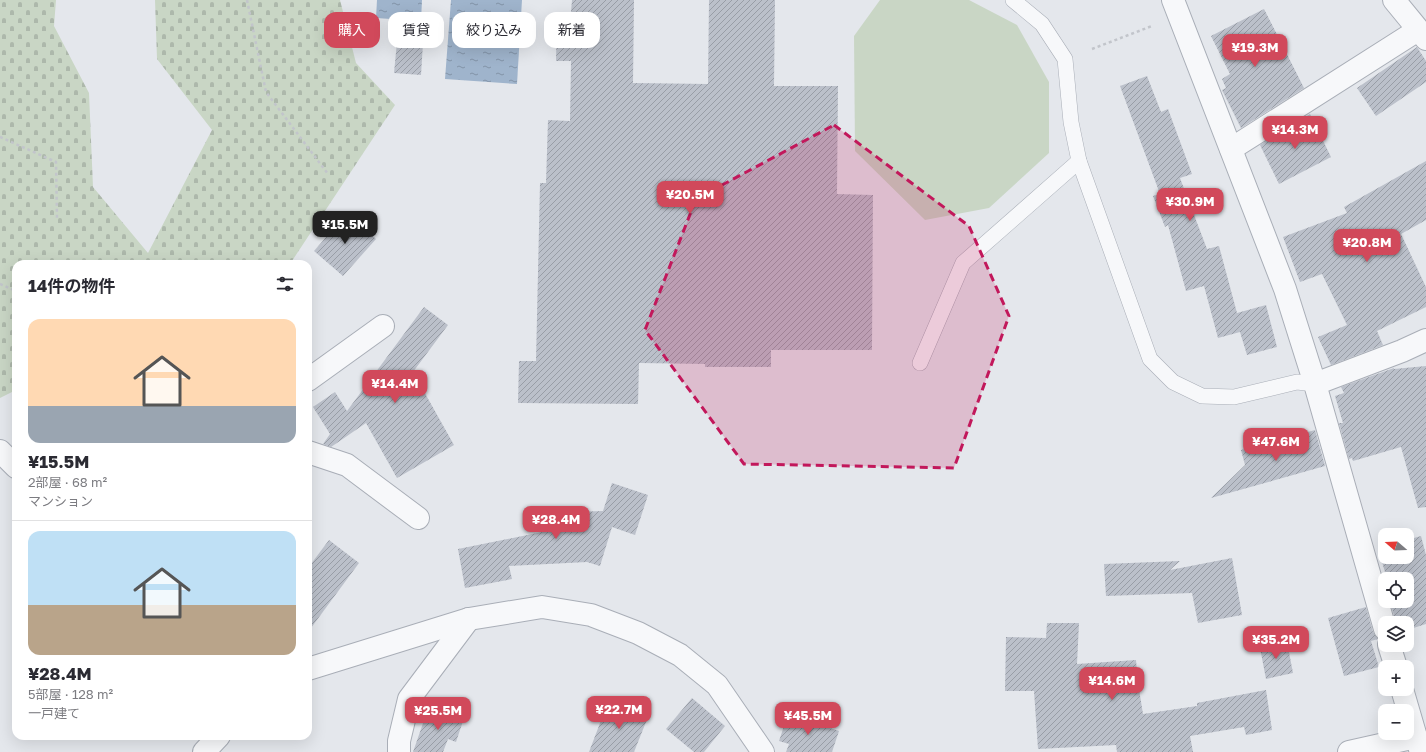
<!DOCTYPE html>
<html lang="ja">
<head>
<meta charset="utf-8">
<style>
	body { margin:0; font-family:"Golos Text","Noto Sans JP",sans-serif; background:#f2f2f3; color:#2b2b33; height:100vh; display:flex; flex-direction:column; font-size:15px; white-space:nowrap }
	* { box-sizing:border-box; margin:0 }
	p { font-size:13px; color:#7c7c81 }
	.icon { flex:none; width:22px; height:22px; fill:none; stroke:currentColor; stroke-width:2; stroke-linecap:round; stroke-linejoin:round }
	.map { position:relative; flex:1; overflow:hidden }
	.drawer { position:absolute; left:12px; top:260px; width:300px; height:480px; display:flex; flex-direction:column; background:#fff; border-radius:12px; box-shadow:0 4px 16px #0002 }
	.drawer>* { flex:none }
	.top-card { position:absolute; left:324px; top:12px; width:380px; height:36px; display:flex; gap:8px }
	.needle { width:26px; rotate:289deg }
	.fabs { position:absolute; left:1378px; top:528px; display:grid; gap:8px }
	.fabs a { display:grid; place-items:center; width:36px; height:36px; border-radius:8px; background:#fff; box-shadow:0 4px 16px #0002; font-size:20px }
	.price { position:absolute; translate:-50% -34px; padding:0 9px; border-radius:8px; background:#d1495b; color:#fff; font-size:13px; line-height:26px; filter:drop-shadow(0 1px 2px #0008) }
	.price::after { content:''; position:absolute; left:50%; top:24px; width:12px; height:9px; margin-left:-6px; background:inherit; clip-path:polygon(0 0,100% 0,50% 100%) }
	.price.active { background:#222; color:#fff }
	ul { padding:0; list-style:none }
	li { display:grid; align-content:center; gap:8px; height:212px; padding:0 16px }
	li+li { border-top:1px solid #e1e1e2 }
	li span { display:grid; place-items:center; height:124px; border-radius:12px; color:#555 }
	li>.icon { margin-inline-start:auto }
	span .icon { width:72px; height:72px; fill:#fffc; stroke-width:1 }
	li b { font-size:17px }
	h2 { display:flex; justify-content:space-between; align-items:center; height:48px; padding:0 16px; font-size:17px }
	.pill { padding:0 14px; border-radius:12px; background:#fff; box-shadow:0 4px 16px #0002; font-size:14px; line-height:36px }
	.pill.active { background:#d1495b; color:#fff }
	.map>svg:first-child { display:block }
	.cemetery { fill:url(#cemetery-stones) }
	.green { fill:#c9d6c5 }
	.water { fill:url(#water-ripples) }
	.building { fill:url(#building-hatch) }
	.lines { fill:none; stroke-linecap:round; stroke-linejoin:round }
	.lane-casing { stroke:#a9aeb7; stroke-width:16 }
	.street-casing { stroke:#a9aeb7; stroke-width:24 }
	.path { stroke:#c2c5cb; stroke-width:2.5; stroke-dasharray:3 3; stroke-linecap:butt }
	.lane { stroke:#f7f8fa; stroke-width:15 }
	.street { stroke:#f7f8fa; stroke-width:22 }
	.marked { fill:#c2185b; fill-opacity:0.2; stroke:#c2185b; stroke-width:3; stroke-dasharray:8 5; stroke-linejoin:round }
</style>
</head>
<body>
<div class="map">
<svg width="1426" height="752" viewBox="0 0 1426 752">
	<defs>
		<pattern id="cemetery-stones" width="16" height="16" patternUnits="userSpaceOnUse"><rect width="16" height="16" fill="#c9d6c5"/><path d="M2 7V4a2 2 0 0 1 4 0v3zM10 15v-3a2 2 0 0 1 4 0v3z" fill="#adb8ab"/></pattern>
		<pattern id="water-ripples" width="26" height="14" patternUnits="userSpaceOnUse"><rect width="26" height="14" fill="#9fb4cc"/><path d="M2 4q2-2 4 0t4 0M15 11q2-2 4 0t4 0" fill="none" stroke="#8293a7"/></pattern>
		<pattern id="building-hatch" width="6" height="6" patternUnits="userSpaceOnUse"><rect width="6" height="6" fill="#bbc0ca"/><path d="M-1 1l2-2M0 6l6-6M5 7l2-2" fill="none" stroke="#989da6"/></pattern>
	</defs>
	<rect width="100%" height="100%" fill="#e4e7ec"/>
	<polygon class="cemetery" points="0,0 56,0 54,26 89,93 93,187 148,253 212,130 157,59 155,0 340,0 356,63 395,105 290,264 16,264 16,390 0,398"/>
	<polygon class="green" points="880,0 969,0 1017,25 1049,82 1049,153 989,208 925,220 855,151 854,36"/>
	<g class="water">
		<polygon points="377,0 422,0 421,21 376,18"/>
		<polygon points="451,0 522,0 517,84 445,79"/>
	</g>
	<g class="building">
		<polygon points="572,0 634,0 633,83 708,84 709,0 775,0 774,86 838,86 837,194 873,195 872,350 771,350 771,367 705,367 705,364 639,363 638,404 518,403 519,361 536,361 540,183 546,183 548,120 570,121 571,61 556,61 557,12 571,12"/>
		<polygon points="1264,9 1304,88 1241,128 1222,90 1226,88 1222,79 1230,74 1211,36"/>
		<polygon points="397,42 423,43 421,75 394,73"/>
		<polygon points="1417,47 1426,61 1426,82 1376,116 1357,88"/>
		<polygon points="1147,76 1161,112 1168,109 1192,174 1180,178 1207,249 1219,246 1237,313 1266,305 1277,347 1247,355 1240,332 1218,338 1204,286 1186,291 1168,225 1165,227 1153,196 1160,194 1120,86"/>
		<polygon points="1310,114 1331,157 1279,184 1260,145"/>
		<polygon points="1426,161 1426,220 1401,234 1426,287 1426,307 1377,331 1383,345 1331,365 1318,337 1347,325 1322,274 1300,282 1283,237 1347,213 1344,207"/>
		<polygon points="347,213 376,239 343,276 314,251"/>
		<polygon points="424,307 448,325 413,372 454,445 397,478 366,423 331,447 323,444 330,434 313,407 335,392 347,411"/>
		<polygon points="1426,366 1426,507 1418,508 1401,447 1353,461 1352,458 1349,459 1339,423 1343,423 1335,396 1344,393 1341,387 1394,368 1394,369"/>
		<polygon points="1315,430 1325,466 1211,498 1245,465 1241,450"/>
		<polygon points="612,483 648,495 635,535 612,527 600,566 587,562 509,566 512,579 465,588 458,549 542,532 541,513 603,511"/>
		<polygon points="1421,536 1426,555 1426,624 1407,630 1407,623 1396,623 1390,601 1407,601 1407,579 1387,579 1378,548 1385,546 1385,557 1407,557 1407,540"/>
		<polygon points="329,540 359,563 308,632 308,568"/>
		<polygon points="1232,558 1242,615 1198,623 1192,593 1106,596 1104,564 1180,561 1170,570"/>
		<polygon points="1366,607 1373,632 1378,639 1371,641 1379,667 1344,676 1328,618"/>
		<polygon points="1047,623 1079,623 1077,664 1136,660 1138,683 1143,714 1197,706 1197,703 1266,690 1272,730 1246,735 1244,727 1190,736 1193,752 1117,752 1116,745 1038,749 1034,691 1005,691 1006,637 1046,638"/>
		<polygon points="1287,642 1293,673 1266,679 1260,648"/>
		<polygon points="692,698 725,726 704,752 694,752 666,729"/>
		<polygon points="608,702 648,717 634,752 589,752"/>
		<polygon points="429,706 464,718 456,742 448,739 443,752 413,752"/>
		<polygon points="788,714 839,731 832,752 786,752 789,744 779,741"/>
	</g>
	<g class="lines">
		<g class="lane-casing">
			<g id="lane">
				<polyline points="1013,0 1042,24 1065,59 1071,122 1079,161"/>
				<polyline points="920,363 963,263 1079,161 1150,359 1173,382 1202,396 1234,397 1297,382 1315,384"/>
			</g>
		</g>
		<g class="street-casing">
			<g id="street">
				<polyline points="1173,0 1285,289 1315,384 1385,629"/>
				<polyline points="1394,0 1426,39"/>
				<polyline points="1231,149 1418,30"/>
				<polyline points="308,380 383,326"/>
				<polyline points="1315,384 1402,351 1426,340"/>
				<polyline points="0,451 16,467"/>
				<polyline points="308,452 347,465 418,518"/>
				<polyline points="1389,645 1396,667"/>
				<polyline points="308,669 469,619 542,607 591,615 638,633 680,655 717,685 763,752"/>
				<polyline points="1402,689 1416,737 1421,752"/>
				<polyline points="204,752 219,736"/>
				<polyline points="399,752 399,741 409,699 469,619"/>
				<polyline points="1349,752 1416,737"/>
			</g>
		</g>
		<g class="path">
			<polyline points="247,0 266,92 328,174"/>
			<polyline points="1092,49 1152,26"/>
			<polyline points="0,137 56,162 57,219"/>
			<polyline points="0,284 16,291"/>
		</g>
		<use href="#lane" class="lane"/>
		<use href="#street" class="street"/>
	</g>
	<path class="marked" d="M834,125l135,101 40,90 -55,152 -210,-4 -99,-134 51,-131z"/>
</svg>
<div class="fabs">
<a><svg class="needle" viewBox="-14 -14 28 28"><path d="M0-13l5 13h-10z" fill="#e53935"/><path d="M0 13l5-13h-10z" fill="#7c7c81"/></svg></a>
<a><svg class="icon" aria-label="locate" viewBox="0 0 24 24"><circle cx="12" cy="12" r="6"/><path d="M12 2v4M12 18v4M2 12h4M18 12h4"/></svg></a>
<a><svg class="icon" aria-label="layers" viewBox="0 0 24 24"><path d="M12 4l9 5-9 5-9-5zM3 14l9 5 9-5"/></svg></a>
<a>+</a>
<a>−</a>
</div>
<b class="price" style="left:1255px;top:68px">¥19.3M</b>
<b class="price" style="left:1295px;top:150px">¥14.3M</b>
<b class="price" style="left:690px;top:215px">¥20.5M</b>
<b class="price" style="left:1190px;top:222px">¥30.9M</b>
<b class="price active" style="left:345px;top:245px">¥15.5M</b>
<b class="price" style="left:1367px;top:263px">¥20.8M</b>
<b class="price" style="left:395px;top:404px">¥14.4M</b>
<b class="price" style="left:1276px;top:462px">¥47.6M</b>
<b class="price" style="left:556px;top:540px">¥28.4M</b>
<b class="price" style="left:1276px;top:660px">¥35.2M</b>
<b class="price" style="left:1112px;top:701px">¥14.6M</b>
<b class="price" style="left:619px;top:730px">¥22.7M</b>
<b class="price" style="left:438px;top:731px">¥25.5M</b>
<b class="price" style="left:808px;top:736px">¥45.5M</b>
<div class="top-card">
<a class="pill active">購入</a>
<a class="pill">賃貸</a>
<a class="pill">絞り込み</a>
<a class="pill">新着</a>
</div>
<section class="drawer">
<h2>14件の物件<svg class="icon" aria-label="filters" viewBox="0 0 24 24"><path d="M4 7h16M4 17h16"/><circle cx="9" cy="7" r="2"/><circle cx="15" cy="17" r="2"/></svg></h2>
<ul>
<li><span style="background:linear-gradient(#ffd9b3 70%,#9aa5b1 0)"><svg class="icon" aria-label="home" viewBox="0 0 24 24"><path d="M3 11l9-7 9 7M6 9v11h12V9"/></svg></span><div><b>¥15.5M</b><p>2部屋 · 68 m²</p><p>マンション</p></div></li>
<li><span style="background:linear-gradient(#bfe0f5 60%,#b9a48a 0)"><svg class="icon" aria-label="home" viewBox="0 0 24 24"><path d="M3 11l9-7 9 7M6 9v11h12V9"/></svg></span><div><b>¥28.4M</b><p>5部屋 · 128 m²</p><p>一戸建て</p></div></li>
</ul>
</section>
</div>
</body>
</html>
